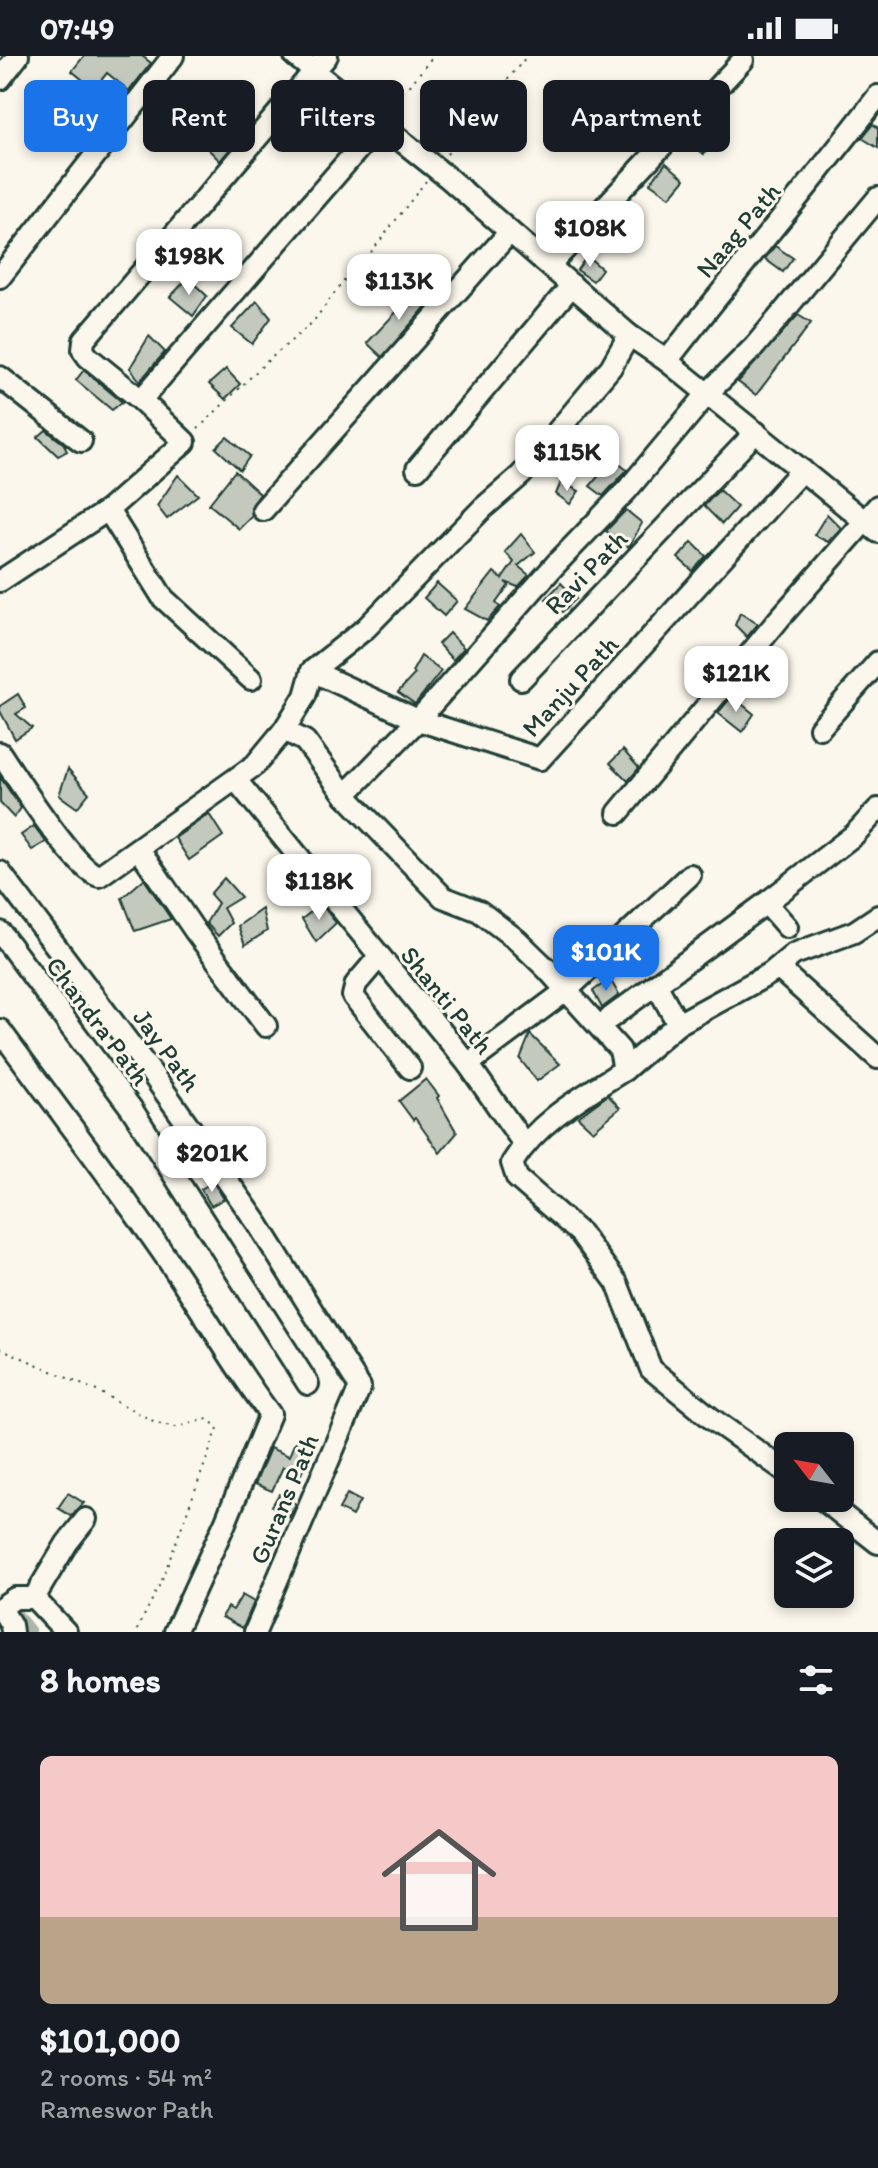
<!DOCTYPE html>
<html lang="en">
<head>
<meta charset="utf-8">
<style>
	body { margin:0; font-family:Itim,sans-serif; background:#242831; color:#f1f3f6; height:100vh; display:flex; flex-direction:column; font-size:30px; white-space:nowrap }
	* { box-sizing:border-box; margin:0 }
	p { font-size:26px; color:#9ea1a6 }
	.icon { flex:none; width:44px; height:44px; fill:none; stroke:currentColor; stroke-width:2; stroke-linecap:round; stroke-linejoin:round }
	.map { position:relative; height:1576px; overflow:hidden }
	.sheet { display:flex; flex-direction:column; background:#171b24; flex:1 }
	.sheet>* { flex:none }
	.guide { position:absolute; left:24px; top:24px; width:830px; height:72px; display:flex; gap:16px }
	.needle { width:52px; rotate:301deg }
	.buttons { position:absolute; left:774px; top:1376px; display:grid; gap:16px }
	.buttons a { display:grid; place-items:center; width:80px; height:80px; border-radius:12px; background:#171b24; box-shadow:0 4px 12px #0003; font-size:40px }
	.price { position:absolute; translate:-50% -68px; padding:0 18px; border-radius:16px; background:#fff; color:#222; font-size:26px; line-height:52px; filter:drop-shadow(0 2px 4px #0008) }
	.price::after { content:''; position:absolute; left:50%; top:48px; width:24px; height:18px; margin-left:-12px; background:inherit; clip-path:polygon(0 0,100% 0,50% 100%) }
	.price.active { background:#1a73e8; color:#fff }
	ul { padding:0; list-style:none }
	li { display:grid; align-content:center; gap:16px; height:424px; padding:0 40px }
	li span { display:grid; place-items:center; height:248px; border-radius:12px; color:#555 }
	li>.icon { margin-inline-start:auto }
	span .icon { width:144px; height:144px; fill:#fffc; stroke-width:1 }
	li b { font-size:34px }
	h2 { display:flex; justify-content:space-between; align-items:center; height:96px; padding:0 40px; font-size:34px }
	.chip { padding:0 28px; border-radius:12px; background:#171b24; box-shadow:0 4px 12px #0003; font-size:28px; line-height:72px }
	.chip.active { background:#1a73e8; color:#fff }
	.status { display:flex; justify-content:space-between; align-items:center; height:56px; padding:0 40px; background:#171b24; direction:ltr }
	.status svg { height:22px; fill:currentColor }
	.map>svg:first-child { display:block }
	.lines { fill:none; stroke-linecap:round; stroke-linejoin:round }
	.canal { stroke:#adb4aa; stroke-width:14 }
	.building { fill:#c4c9be; stroke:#1f3d34; stroke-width:2 }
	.minor-casing { stroke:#1f3d34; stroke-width:26 }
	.path { stroke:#1f3d34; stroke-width:2; stroke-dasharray:2 6; stroke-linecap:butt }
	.minor { stroke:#fbf7ec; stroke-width:20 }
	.labels { text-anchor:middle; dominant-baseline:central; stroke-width:6; stroke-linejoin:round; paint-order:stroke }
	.street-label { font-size:26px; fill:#1f3d34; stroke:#fbf7ec }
</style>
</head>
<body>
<div class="status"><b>07:49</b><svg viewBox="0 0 49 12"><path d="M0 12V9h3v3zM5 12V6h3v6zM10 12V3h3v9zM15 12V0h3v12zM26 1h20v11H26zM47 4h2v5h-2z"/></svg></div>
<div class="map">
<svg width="878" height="1576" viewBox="0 0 878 1576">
	<rect width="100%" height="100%" fill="#fbf7ec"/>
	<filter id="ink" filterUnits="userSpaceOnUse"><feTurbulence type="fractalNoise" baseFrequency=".0125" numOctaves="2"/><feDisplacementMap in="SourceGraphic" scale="16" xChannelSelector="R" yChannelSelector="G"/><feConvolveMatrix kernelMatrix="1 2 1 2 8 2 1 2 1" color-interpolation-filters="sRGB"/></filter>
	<g filter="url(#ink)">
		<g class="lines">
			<polyline class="canal" points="14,1557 29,1576"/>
		</g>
		<g class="building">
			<polygon points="84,0 142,0 151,7 129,35 107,17 94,33 72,15"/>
			<polygon points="333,47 350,60 334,82 317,92 302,79 322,65"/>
			<polygon points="873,68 878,72 878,92 862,82"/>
			<polygon points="700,70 716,82 704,98 687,86"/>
			<polygon points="222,75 235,87 220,105 207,92"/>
			<polygon points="666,107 685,123 670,141 650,127"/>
			<polygon points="775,190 793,202 783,216 765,203"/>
			<polygon points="587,200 602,213 593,225 577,214"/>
			<polygon points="188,222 207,240 193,260 170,241"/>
			<polygon points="413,231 431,245 382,301 367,287 403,249 401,246"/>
			<polygon points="257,245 271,262 252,288 232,272"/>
			<polygon points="798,259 811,267 756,339 738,326"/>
			<polygon points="149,280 165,296 140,325 130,312"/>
			<polygon points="226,313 240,328 225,343 209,328"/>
			<polygon points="84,314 122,346 112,354 76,324"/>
			<polygon points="46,374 64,388 67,395 58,400 38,381"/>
			<polygon points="227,381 250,400 240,414 216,392"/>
			<polygon points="613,403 627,414 603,440 590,430"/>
			<polygon points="235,415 260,438 251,451 252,460 239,473 209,448"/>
			<polygon points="178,419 198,439 167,463 157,450"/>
			<polygon points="561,426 579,435 570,448 556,438"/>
			<polygon points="719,434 737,451 722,468 704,450"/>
			<polygon points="626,454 642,467 629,491 606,475"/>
			<polygon points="827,458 841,472 828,486 814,479"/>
			<polygon points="521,478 535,496 518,510 529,519 518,531 505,526 509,529 496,547 500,551 487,565 465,553 494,516 502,523 514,506 505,496"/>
			<polygon points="692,486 706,500 693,515 678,502"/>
			<polygon points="437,527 457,545 444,560 424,542"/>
			<polygon points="561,527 576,543 562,556 546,543"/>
			<polygon points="740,557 758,568 747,581 735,569"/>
			<polygon points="449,577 464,592 453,604 438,588"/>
			<polygon points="711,594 723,610 711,625 693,611"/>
			<polygon points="421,600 441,615 415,648 398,636 415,618 412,616"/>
			<polygon points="18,638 26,652 16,658 32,672 15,683 0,655 0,650"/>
			<polygon points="732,640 754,658 742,676 718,657"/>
			<polygon points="623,694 639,712 628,725 610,707"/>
			<polygon points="68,713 89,737 77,752 59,739"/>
			<polygon points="0,721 21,752 14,762 0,747"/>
			<polygon points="209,758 223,780 189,804 175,782"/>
			<polygon points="34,770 46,786 32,794 21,779"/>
			<polygon points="224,822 241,841 223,852 231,867 218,880 206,867 218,847 210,838"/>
			<polygon points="144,823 171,863 135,875 122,842"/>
			<polygon points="321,848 336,867 316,886 302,863"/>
			<polygon points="262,853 267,875 245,889 238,870"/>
			<polygon points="610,923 619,939 602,952 593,935"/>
			<polygon points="530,978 560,1008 537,1025 520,1003"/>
			<polygon points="426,1023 439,1040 437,1042 457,1077 440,1097 415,1062 413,1064 399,1045"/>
			<polygon points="608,1039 620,1052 593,1075 578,1061"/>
			<polygon points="213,1126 224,1143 211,1150 201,1133"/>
			<polygon points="295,1386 312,1393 301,1418 283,1411 272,1435 255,1428 270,1392 289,1400"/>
			<polygon points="68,1437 84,1447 71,1460 58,1452"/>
			<polygon points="279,1438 296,1448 289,1461 272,1450"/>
			<polygon points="347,1438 360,1445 352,1460 339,1453"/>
			<polygon points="242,1539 254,1546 243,1572 222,1561 228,1551 233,1554"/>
		</g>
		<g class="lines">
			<g class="minor-casing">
				<g id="minor">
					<polyline points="295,0 447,121 629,279 667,305 878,476"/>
					<polyline points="0,23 18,0"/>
					<polyline points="550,209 743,4"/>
					<polyline points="0,221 173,0"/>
					<path d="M667,305c69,-90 143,-175 211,-265"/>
					<polyline points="0,321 81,385"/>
					<polyline points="141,344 379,69"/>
					<polyline points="417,413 572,229"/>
					<polyline points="108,454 163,542 251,623"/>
					<polyline points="263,454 509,177"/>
					<polyline points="0,525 108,454 185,386 141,344 88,301 83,294 84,284 327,0"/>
					<polyline points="312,615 418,664 540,703 802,414"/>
					<polyline points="521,623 756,376"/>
					<polyline points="820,672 878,606"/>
					<polyline points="284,674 305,640 312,615 366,572 483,452 521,419 611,311 629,279"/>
					<path d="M0,697c16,24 75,117 99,123l156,-111 29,-35 21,11 40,54 98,102 36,14 38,29 31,30 72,80 4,20 54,-46 93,-51 23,-19 60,-22 24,-16"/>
					<polyline points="236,724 468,1008 524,1088"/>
					<polyline points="345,739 418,664 555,509 627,434 708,337 755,290 878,142"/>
					<polyline points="618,757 779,563 878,450"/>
					<polyline points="139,793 195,875 266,970"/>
					<polyline points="0,816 150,1015 258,1168 360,1331 255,1576"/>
					<polyline points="766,847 854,779 878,753"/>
					<polyline points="0,876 131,1052 308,1328"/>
					<polyline points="379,901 356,928 353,940 410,1012"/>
					<polyline points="778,912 878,1002"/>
					<polyline points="656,928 678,968"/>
					<polyline points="610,962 766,847 787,871"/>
					<path d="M0,974c59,81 120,159 176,242 32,47 59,96 94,142l-45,109 -50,109"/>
					<polyline points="468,1008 567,934 690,819"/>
					<path d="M624,1014c-41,26 -86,51 -112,93l5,15 63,55 37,50 34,86 61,50 76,54"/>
					<polyline points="821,1442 878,1487"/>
					<polyline points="34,1542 67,1487 86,1463"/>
					<polyline points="0,1552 15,1542 34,1542 66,1576"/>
					<polyline points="1,1552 11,1569 12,1576"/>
				</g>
			</g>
			<g class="path">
				<polyline points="390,55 433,0"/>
				<polyline points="447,98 527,0"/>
				<polyline points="198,373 263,309 313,266 342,227 372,195 426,125"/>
				<polyline points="0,1292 99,1336 157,1367 176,1371 208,1363 218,1372 162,1524 136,1576"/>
			</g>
			<use href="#minor" class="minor"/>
		</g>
	</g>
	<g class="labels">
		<g class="street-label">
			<text transform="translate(738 174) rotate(-50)">Naag Path</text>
			<text transform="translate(586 516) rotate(-46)">Ravi Path</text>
			<text transform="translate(570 630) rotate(-47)">Manju Path</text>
			<text transform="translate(447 944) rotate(51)">Shanti Path</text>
			<text transform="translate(98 965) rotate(53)">Chandra Path</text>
			<text transform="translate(167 994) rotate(54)">Jay Path</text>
			<text transform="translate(284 1443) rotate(-67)">Gurans Path</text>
		</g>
	</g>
</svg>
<div class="buttons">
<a><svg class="needle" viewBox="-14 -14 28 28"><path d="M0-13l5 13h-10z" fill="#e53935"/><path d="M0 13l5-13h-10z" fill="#9ea1a6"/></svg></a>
<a><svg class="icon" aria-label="layers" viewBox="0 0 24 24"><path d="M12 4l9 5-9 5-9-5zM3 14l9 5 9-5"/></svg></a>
</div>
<b class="price" style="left:590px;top:213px">$108K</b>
<b class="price" style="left:189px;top:241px">$198K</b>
<b class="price" style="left:399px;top:266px">$113K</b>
<b class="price" style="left:567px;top:437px">$115K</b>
<b class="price" style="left:736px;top:658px">$121K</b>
<b class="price" style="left:319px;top:866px">$118K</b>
<b class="price active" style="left:606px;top:937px">$101K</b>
<b class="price" style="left:212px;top:1138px">$201K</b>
<div class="guide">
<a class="chip active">Buy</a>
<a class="chip">Rent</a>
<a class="chip">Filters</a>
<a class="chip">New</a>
<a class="chip">Apartment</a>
</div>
</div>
<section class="sheet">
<h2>8 homes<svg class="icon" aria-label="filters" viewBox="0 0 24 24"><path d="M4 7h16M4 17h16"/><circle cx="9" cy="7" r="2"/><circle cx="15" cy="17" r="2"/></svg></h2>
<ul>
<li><span style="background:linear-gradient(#f6c9c9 65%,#b9a48a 0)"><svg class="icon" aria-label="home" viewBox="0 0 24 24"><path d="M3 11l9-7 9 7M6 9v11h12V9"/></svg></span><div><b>$101,000</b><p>2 rooms · 54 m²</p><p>Rameswor Path</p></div></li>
</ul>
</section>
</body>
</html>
